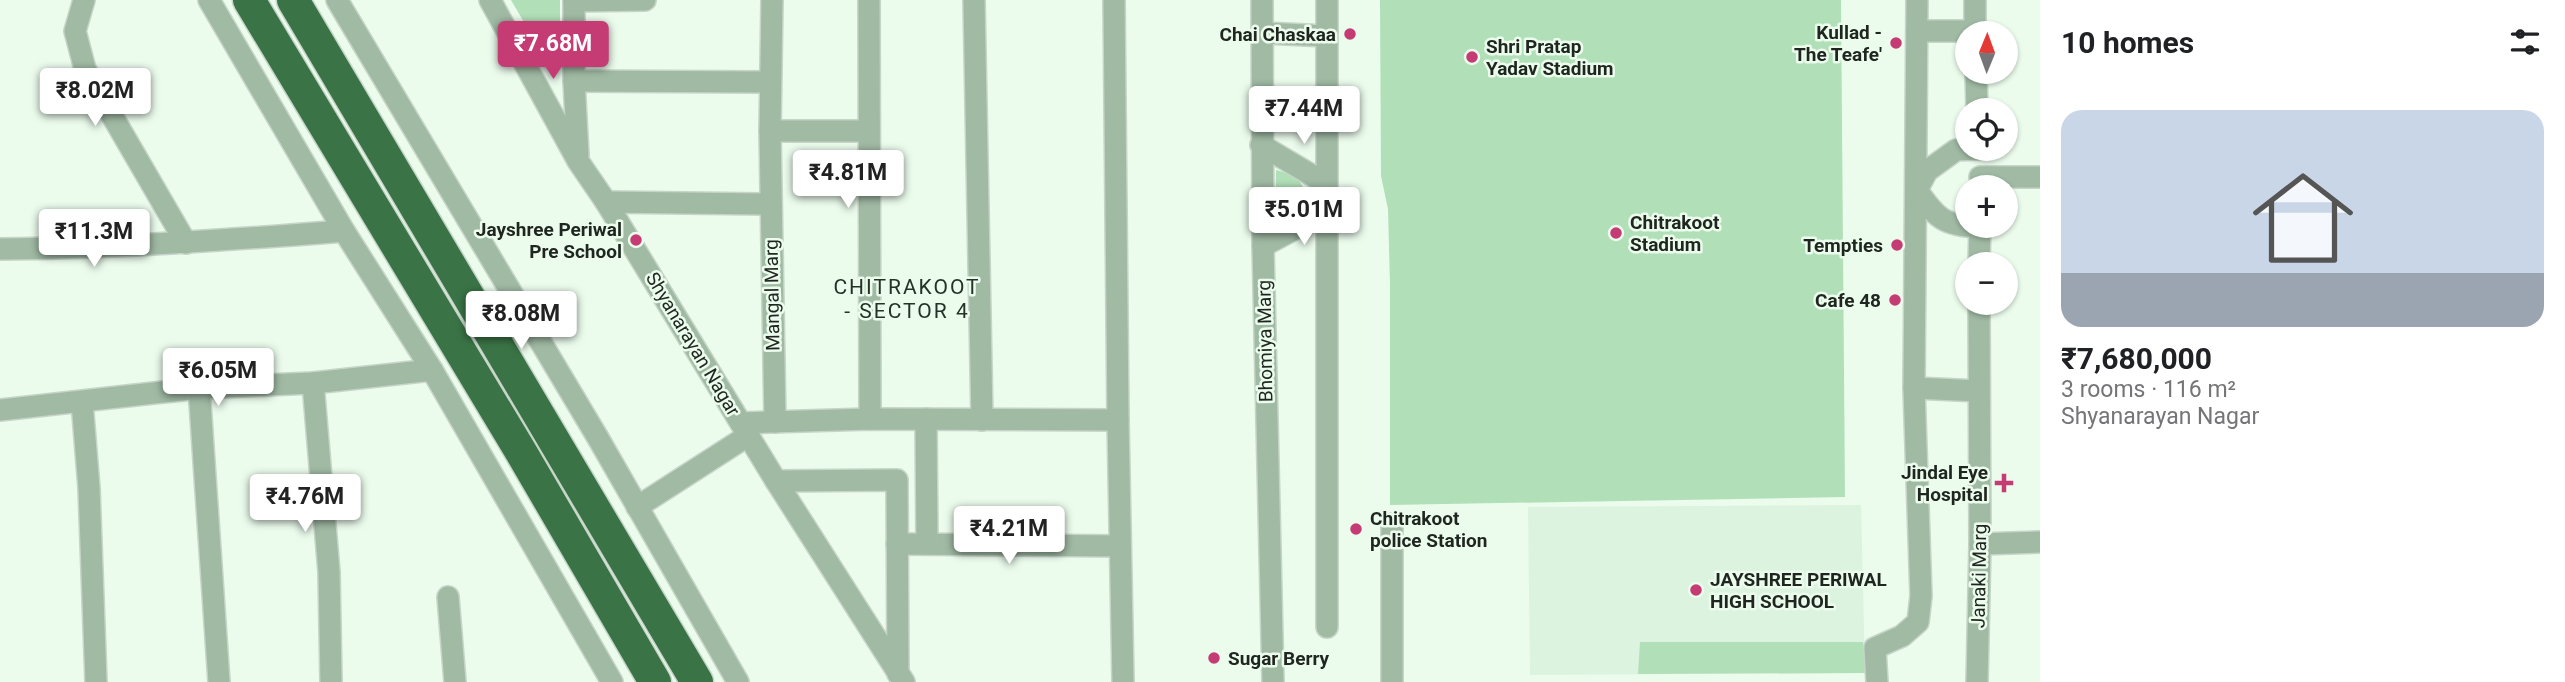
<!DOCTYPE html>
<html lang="en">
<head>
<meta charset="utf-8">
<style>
	body { margin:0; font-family:Roboto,sans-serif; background:#f6f6f6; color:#202124; height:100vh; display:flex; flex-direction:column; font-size:26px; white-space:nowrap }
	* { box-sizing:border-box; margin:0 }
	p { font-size:23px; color:#757577 }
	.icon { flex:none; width:38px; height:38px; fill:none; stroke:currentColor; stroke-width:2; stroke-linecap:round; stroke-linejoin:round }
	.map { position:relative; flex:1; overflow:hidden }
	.sheet { display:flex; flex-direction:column; background:#fff; width:525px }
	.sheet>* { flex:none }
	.needle { width:46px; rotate:1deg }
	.tools { position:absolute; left:1955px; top:21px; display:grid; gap:14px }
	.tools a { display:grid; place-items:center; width:63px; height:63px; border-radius:50%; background:#fff; box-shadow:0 2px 5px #0004; font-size:35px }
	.price { position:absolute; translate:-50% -60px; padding:0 16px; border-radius:7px; background:#fff; color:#222; font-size:23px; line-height:46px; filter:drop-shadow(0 2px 4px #0008) }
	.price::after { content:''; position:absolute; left:50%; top:42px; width:21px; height:16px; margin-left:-10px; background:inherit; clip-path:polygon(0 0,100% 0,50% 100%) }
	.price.current { background:#c53c75; color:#fff }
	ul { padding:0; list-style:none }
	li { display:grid; align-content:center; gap:14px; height:371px; padding:0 21px }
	li span { display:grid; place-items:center; height:217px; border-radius:21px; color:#555 }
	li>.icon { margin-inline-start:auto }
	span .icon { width:126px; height:126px; fill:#fffc; stroke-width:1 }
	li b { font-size:30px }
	h2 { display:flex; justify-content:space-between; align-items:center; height:84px; padding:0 21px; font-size:30px }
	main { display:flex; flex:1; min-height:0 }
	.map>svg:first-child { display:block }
	.built { fill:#dcf3df }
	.green { fill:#b1dfb8 }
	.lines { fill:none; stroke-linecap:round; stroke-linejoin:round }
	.minor-casing { stroke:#c6d5c8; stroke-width:24 }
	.highway-casing { stroke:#c6d5c8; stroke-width:35 }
	.minor { stroke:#a0baa4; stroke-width:21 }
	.highway { stroke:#3a7446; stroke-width:32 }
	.poi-dot { fill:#c53c75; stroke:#ebfced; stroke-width:2.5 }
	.labels { text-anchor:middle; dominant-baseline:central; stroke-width:5; stroke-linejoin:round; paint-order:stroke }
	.poi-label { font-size:19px; font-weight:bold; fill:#1f251f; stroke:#ebfced; text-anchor:end }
	.street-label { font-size:19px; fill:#1f251f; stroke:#ebfced }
	.neighbourhood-label { font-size:21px; letter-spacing:2px; fill:#253227; stroke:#ebfced }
</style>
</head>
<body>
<main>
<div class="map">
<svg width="2040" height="682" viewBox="0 0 2040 682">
	<rect width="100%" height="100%" fill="#ebfced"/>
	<polygon class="built" points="1861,505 1865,673 1530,675 1528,507"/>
	<g class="green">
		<polygon points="511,0 560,0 560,50 541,51"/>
		<polygon points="1380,0 1841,0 1845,497 1390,505 1390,285 1388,209 1381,176"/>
		<path d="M1276,170c7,2 15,3 21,9 19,17 -3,43 -22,46z"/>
		<polygon points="1640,642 1863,642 1865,673 1638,674"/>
	</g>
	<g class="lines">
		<g class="minor-casing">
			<g id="minor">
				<polyline points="84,0 75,31 85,69 186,243"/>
				<polyline points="209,0 344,231 432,370 612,682"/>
				<polyline points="337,0 598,438 738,682"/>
				<polyline points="490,0 578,161 606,202 776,481 904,682"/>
				<polyline points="574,0 574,81 578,155"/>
				<polyline points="772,0 770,131 775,422"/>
				<polyline points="869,0 870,419"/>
				<polyline points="974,0 982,420"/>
				<polyline points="1114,0 1118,420 1123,682"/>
				<polyline points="1262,0 1263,246 1273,682"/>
				<polyline points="1327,0 1327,627"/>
				<polyline points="574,1 645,0"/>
				<polyline points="1917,31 1975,31"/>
				<polyline points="1263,33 1326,36"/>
				<polyline points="1975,33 1975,0"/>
				<polyline points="1976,72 1977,110"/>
				<polyline points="574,81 770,82"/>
				<polyline points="770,131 869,131"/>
				<polyline points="1261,145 1325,183"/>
				<path d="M1979,149l-23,1 -29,21 -10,19c19,28 27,36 63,37"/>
				<polyline points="1980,177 2040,177"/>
				<polyline points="606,202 771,204"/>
				<polyline points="1263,246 1326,212"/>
				<path d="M0,249c115,-1 229,-9 344,-18"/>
				<polyline points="1979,264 1980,226"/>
				<polyline points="313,383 329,572 331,682"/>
				<polyline points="199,388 219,682"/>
				<polyline points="1914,388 1979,391"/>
				<polyline points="82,402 89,488 96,682"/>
				<polyline points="0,410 199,388 313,383 432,370"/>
				<polyline points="926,419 927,544"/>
				<polyline points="741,423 870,419 1118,420"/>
				<polyline points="776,481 897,480 898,674"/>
				<polyline points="637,507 749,435"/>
				<polyline points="1392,524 1392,682"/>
				<polyline points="897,544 1120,546"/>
				<polyline points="1980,544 2040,542"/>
				<polyline points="448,597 455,682"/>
				<polyline points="1877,682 1875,648 1902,636 1918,622 1921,596 1914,388 1917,0"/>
				<polyline points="1977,682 1980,544 1979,303"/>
			</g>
		</g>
		<g class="highway-casing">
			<g id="highway">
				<polyline points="249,0 521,452 655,682"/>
				<polyline points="293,0 697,682"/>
			</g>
		</g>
		<use href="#minor" class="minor"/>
		<use href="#highway" class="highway"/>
	</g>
	<g class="poi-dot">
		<circle cx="1350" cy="34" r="7"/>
		<circle cx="1896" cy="43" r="7"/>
		<circle cx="1472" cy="57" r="7"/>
		<circle cx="1616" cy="233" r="7"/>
		<circle cx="636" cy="240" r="7"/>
		<circle cx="1897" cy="245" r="7"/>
		<circle cx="1895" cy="300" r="7"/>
		<path d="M2000.5 472.5h7v7h7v7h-7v7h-7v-7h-7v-7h7z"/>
		<circle cx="1356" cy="529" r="7"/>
		<circle cx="1696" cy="590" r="7"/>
		<circle cx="1214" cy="658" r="7"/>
	</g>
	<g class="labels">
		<g class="poi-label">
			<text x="1882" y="32">Kullad -<tspan x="1882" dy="22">The Teafe'</tspan></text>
			<text x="1336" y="34">Chai Chaskaa</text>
			<text x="1486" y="46" text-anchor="start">Shri Pratap<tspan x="1486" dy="22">Yadav Stadium</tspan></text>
			<text x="1630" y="222" text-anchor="start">Chitrakoot<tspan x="1630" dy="22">Stadium</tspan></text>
			<text x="622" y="229">Jayshree Periwal<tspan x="622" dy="22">Pre School</tspan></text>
			<text x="1883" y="245">Tempties</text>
			<text x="1881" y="300">Cafe 48</text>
			<text x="1988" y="472">Jindal Eye<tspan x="1988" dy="22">Hospital</tspan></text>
			<text x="1370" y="518" text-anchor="start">Chitrakoot<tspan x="1370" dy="22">police Station</tspan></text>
			<text x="1710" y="579" text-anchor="start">JAYSHREE PERIWAL<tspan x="1710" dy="22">HIGH SCHOOL</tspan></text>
			<text x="1228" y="658" text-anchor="start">Sugar Berry</text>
		</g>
		<g class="street-label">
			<text transform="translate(772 295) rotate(-91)">Mangal Marg</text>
			<text transform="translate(1265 341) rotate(-91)">Bhomiya Marg</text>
			<text transform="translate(693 344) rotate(59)">Shyanarayan Nagar</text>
			<text transform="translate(1979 576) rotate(-89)">Janaki Marg</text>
		</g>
		<g class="neighbourhood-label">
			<text x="907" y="287">CHITRAKOOT<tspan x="907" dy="24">- SECTOR 4</tspan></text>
		</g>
	</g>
</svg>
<div class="tools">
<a><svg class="needle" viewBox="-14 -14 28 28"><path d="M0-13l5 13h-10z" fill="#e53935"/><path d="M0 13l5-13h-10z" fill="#757577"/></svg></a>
<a><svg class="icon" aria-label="locate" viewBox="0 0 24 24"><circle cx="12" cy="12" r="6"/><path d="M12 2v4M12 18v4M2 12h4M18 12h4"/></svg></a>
<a>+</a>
<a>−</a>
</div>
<b class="price current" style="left:553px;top:81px">₹7.68M</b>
<b class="price" style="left:95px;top:128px">₹8.02M</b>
<b class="price" style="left:1304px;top:146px">₹7.44M</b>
<b class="price" style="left:848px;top:210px">₹4.81M</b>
<b class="price" style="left:1304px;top:247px">₹5.01M</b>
<b class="price" style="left:94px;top:269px">₹11.3M</b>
<b class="price" style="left:521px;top:351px">₹8.08M</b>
<b class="price" style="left:218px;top:408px">₹6.05M</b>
<b class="price" style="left:305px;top:534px">₹4.76M</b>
<b class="price" style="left:1009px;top:566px">₹4.21M</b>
</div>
<section class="sheet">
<h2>10 homes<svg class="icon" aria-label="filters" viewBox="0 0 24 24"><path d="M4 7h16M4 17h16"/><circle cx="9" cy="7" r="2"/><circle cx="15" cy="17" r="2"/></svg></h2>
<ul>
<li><span style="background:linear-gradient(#c9d6e8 75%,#9aa5b1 0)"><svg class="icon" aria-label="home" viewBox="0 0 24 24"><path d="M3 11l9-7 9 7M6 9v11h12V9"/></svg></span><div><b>₹7,680,000</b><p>3 rooms · 116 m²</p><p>Shyanarayan Nagar</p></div></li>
</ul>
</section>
</main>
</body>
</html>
